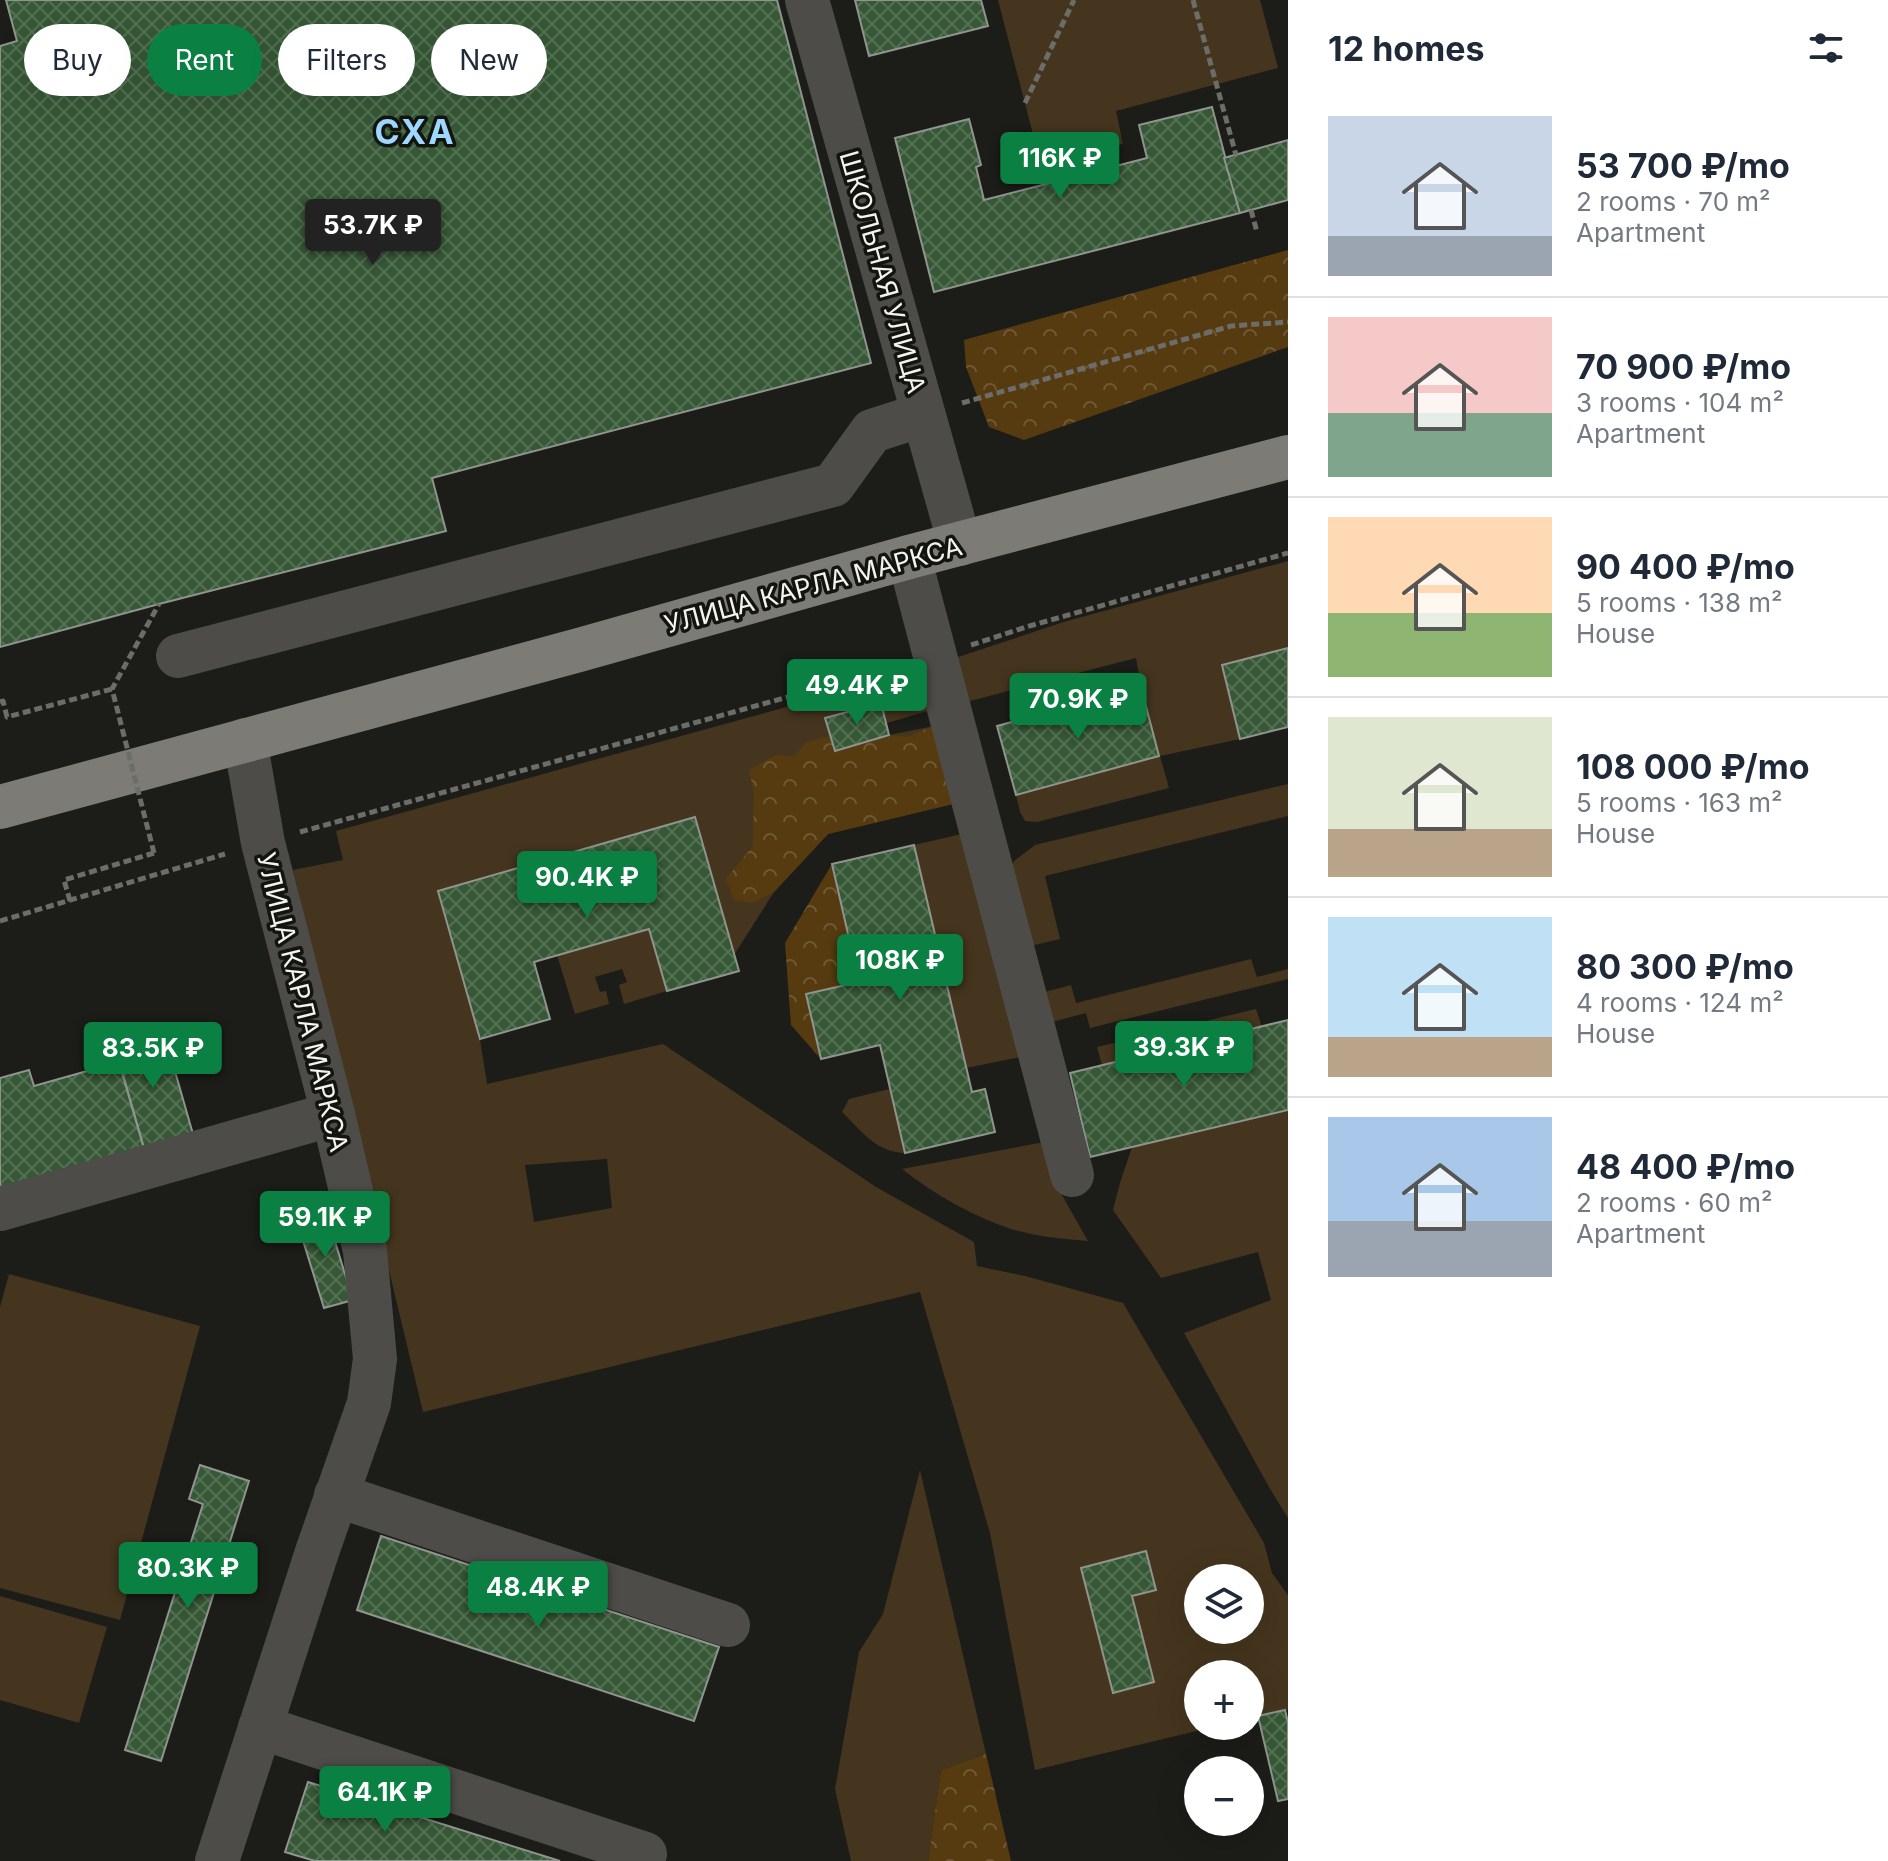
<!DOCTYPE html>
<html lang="en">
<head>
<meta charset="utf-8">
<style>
	body { margin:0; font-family:Inter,sans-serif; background:#f2f2f3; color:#1f2937; height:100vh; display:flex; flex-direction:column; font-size:30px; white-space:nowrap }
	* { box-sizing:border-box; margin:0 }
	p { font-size:26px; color:#747a83 }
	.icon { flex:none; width:44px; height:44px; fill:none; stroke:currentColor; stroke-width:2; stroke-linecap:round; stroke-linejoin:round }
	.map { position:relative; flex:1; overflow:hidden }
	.sheet { display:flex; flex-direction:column; background:#fff; width:600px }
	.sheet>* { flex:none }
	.hud { position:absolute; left:24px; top:24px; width:760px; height:72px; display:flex; gap:16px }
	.tools { position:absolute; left:1184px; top:1564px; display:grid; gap:16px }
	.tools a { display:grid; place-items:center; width:80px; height:80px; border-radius:50%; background:#fff; box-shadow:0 8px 32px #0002; font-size:40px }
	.price { position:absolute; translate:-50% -68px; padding:0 18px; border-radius:8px; background:#0b8043; color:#fff; font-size:26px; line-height:52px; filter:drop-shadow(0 2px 4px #0008) }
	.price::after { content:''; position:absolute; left:50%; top:48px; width:24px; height:18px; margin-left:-12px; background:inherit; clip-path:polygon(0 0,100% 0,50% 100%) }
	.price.active { background:#222; color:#fff }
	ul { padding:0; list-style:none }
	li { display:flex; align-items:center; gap:24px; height:200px; padding:0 40px }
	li+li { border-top:2px solid #e0e1e3 }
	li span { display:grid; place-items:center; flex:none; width:224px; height:160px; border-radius:0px; color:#555 }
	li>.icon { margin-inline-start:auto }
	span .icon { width:96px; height:96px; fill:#fffc; stroke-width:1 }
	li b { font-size:34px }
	h2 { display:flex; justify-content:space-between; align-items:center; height:96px; padding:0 40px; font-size:34px }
	.pill { padding:0 28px; border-radius:36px; background:#fff; box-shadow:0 8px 32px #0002; font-size:28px; line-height:72px }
	.pill.active { background:#0b8043; color:#fff }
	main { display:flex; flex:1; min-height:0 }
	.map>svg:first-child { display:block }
	.green { fill:#45351e; fill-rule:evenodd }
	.forest { fill:url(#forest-crowns) }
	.building { fill:url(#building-cross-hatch); stroke:#8f948f; stroke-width:2 }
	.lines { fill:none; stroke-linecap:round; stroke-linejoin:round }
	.path { stroke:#6c6d68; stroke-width:5; stroke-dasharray:8 4; stroke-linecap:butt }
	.minor { stroke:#4d4c49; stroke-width:44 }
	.major { stroke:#7c7b76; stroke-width:44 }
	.path-bridge { stroke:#6c6d68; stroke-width:5; stroke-dasharray:8 4; stroke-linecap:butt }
	.labels { text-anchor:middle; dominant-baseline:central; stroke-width:7; stroke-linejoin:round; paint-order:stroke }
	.street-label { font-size:26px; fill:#f3f4f0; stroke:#131410 }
	.district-label { font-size:34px; font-weight:bold; letter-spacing:2px; fill:#9ed8ff; stroke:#131410 }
</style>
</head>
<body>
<main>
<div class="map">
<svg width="1288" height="1861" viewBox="0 0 1288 1861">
	<defs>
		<pattern id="forest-crowns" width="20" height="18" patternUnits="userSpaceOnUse" patternTransform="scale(2)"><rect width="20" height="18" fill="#563b11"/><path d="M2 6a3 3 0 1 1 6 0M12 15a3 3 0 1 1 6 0" fill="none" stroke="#6f5834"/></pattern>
		<pattern id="building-cross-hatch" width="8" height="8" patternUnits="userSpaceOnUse" patternTransform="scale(2)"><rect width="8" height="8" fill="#365836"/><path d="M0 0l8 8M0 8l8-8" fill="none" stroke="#547153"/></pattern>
	</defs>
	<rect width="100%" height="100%" fill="#1c1d18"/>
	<g class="green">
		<polygon points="998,0 1260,0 1278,68 1116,111 1123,144 1040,161"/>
		<polygon points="1288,561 1288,648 1222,666 1240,739 1160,756 1169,788 1037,822 1025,821 1020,812 1016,795 1159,756 1141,687 1136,658 962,703 949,660 1067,621"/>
		<path d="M859,687l3,21 -37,11 10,31 54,-15 45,-9 19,78 -125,30 -54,58 -40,63 -40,-138 -256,74 42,148 7,45 176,-40 213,143 98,55 3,24 48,10 98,27 141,240 8,30 16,22v115l-38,8v-44h-52v52h19l-182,44 -45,-237 -70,-241 -497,120 -130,-542 50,-10 -7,-29zM607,1159l5,49 -78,14 -9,-57zM1198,1578h52v52h-52z"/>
		<polygon points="926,691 931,710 887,723 881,703"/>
		<polygon points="1288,784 1288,816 1045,876 1060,939 1026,947 1009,875 1014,861 1035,845"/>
		<polygon points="966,833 1021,1057 966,1068 914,845"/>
		<polygon points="649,929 667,991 624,1004 619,985 627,982 622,969 595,977 600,992 606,991 609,1004 575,1014 557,955"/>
		<polygon points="1251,959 1257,977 1288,969 1288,979 1090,1028 1086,1013 1048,1023 1041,993 1071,985 1076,1003"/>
		<polygon points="1256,1009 1262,1027 1102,1065 1097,1047"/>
		<path d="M889,1089l16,64c-30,-1 -43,-22 -63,-41l7,-13z"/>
		<polygon points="1288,1110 1288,1518 1269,1487 1184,1333 1271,1300 1258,1252 1161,1278 1113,1210 1120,1183 1132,1147"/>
		<path d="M1044,1142l10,39 34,60c-19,-2 -39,-3 -57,-7 -42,-8 -95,-38 -129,-65z"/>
		<polygon points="9,1274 200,1326 120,1620 0,1588 0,1307"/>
		<polygon points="920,1470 986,1754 941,1770 928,1861 851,1861 835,1789 859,1652 883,1614"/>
		<polygon points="0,1596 107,1627 79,1723 0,1700"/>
	</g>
	<g class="forest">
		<polygon points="1288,250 1288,347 1024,440 989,427 966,367 964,340"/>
		<polygon points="934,726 953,804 828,834 774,892 752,903 734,900 726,879 753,846 754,792 749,770 776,755 794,757 805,743 830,736 835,750 889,735 907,737"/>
		<polygon points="832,864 859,982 806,994 821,1059 791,1025 785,943"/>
		<polygon points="986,1754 1011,1861 928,1861 941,1770"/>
	</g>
	<g class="building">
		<polygon points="6,0 777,0 871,363 432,478 446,531 159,604 0,647 0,46 17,41"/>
		<polygon points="855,0 981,0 988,26 869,56"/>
		<polygon points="1212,107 1240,213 934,292 895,138 969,119 981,165 976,167 984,200 1147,158 1139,125"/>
		<polygon points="1288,140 1288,200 1240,213 1224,158"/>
		<polygon points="1288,648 1288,727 1240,739 1222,665"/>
		<polygon points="1141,687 1159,756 1016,795 997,726"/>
		<polygon points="881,703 889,735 835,751 825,718"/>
		<polygon points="695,817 739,971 667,991 649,929 534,962 550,1019 480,1039 438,891"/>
		<polygon points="914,845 972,1092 985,1089 995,1132 905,1153 880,1045 821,1059 806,994 859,982 832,864"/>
		<polygon points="1288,1020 1288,1110 1090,1157 1070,1073"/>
		<polygon points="162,1026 195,1141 146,1155 119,1061 111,1063 105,1043"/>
		<polygon points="119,1062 146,1156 0,1198 0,1078 29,1070 34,1086"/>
		<polygon points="325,1209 353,1300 324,1308 296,1218"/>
		<polygon points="200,1465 249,1481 161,1761 125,1750 203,1504 189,1499"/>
		<polygon points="381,1536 719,1647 694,1721 357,1610"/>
		<polygon points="1146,1551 1156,1590 1132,1596 1154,1682 1113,1693 1081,1568"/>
		<polygon points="1285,1710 1288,1722 1288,1799 1278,1801 1258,1716"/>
		<polygon points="308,1782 560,1861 315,1861 285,1852"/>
	</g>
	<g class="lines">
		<g class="path">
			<polyline points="1193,0 1236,155"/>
			<polyline points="1025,103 1074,0"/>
			<polyline points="1251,210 1257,232"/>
			<polyline points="962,403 1231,326 1288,322"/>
			<polyline points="971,645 1026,627 1288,553"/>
			<polyline points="0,702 3,701 7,717 112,689"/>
			<polyline points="300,832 900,666"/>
			<polyline points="70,901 64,880 154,853"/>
			<polyline points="0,921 225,854"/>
		</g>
		<g class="minor">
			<polyline points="807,0 960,544"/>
			<polyline points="909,557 1072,1175"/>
			<polyline points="178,656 833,485 872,431 922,415"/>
			<polyline points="0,1209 333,1114"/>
			<polyline points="336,1495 728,1625"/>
			<polyline points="260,1727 645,1854"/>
			<polyline points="217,1861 317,1552 369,1403 375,1359 365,1251 333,1114 263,843 245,740"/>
		</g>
		<polyline class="major" points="0,807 579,650 909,557 1288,457"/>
		<polyline class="path-bridge" points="154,853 112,689 159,604"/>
	</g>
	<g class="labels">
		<g class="street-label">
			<text transform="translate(883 272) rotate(74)">ШКОЛЬНАЯ УЛИЦА</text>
			<text transform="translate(813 585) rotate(-15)">УЛИЦА КАРЛА МАРКСА</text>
			<text transform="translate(303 1002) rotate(76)">УЛИЦА КАРЛА МАРКСА</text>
		</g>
		<g class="district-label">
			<text x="415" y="131">СХА</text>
		</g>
	</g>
</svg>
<div class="tools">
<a><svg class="icon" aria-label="layers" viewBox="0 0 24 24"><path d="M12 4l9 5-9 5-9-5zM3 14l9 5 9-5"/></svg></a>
<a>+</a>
<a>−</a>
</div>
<b class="price" style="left:1060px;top:200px">116K ₽</b>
<b class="price active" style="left:373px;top:267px">53.7K ₽</b>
<b class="price" style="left:857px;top:727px">49.4K ₽</b>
<b class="price" style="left:1078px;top:741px">70.9K ₽</b>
<b class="price" style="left:587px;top:919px">90.4K ₽</b>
<b class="price" style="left:900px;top:1002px">108K ₽</b>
<b class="price" style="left:1184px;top:1089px">39.3K ₽</b>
<b class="price" style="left:153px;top:1090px">83.5K ₽</b>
<b class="price" style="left:325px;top:1259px">59.1K ₽</b>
<b class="price" style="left:188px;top:1610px">80.3K ₽</b>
<b class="price" style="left:538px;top:1629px">48.4K ₽</b>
<b class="price" style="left:385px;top:1834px">64.1K ₽</b>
<div class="hud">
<a class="pill">Buy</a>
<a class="pill active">Rent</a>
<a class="pill">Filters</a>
<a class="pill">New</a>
</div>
</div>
<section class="sheet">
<h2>12 homes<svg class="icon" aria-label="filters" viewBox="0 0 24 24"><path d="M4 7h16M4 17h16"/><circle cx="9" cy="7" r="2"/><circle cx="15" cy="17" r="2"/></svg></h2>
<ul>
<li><span style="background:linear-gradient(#c9d6e8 75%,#9aa5b1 0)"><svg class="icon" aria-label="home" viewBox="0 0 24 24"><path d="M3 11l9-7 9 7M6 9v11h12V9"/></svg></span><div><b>53 700 ₽/mo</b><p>2 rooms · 70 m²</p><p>Apartment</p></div></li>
<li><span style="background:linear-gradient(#f6c9c9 60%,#7fa58c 0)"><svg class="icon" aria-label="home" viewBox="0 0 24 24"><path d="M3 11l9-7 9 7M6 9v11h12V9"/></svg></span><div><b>70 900 ₽/mo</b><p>3 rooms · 104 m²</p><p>Apartment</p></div></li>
<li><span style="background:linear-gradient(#ffd9b3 60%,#8fb573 0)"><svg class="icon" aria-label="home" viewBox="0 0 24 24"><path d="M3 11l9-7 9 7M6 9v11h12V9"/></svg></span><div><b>90 400 ₽/mo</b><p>5 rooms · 138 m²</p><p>House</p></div></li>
<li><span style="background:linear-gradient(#dfe7d0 70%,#b9a48a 0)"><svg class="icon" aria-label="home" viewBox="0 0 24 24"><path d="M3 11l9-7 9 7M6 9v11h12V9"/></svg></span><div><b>108 000 ₽/mo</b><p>5 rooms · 163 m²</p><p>House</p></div></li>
<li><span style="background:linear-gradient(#bfe0f5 75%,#b9a48a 0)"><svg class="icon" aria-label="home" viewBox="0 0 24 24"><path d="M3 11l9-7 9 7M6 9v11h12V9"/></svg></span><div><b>80 300 ₽/mo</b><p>4 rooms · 124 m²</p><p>House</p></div></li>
<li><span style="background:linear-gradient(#a9c7e8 65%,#9aa5b1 0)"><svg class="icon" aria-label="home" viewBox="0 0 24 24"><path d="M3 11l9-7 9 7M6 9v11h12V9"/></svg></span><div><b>48 400 ₽/mo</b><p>2 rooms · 60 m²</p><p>Apartment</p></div></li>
</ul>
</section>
</main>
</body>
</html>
